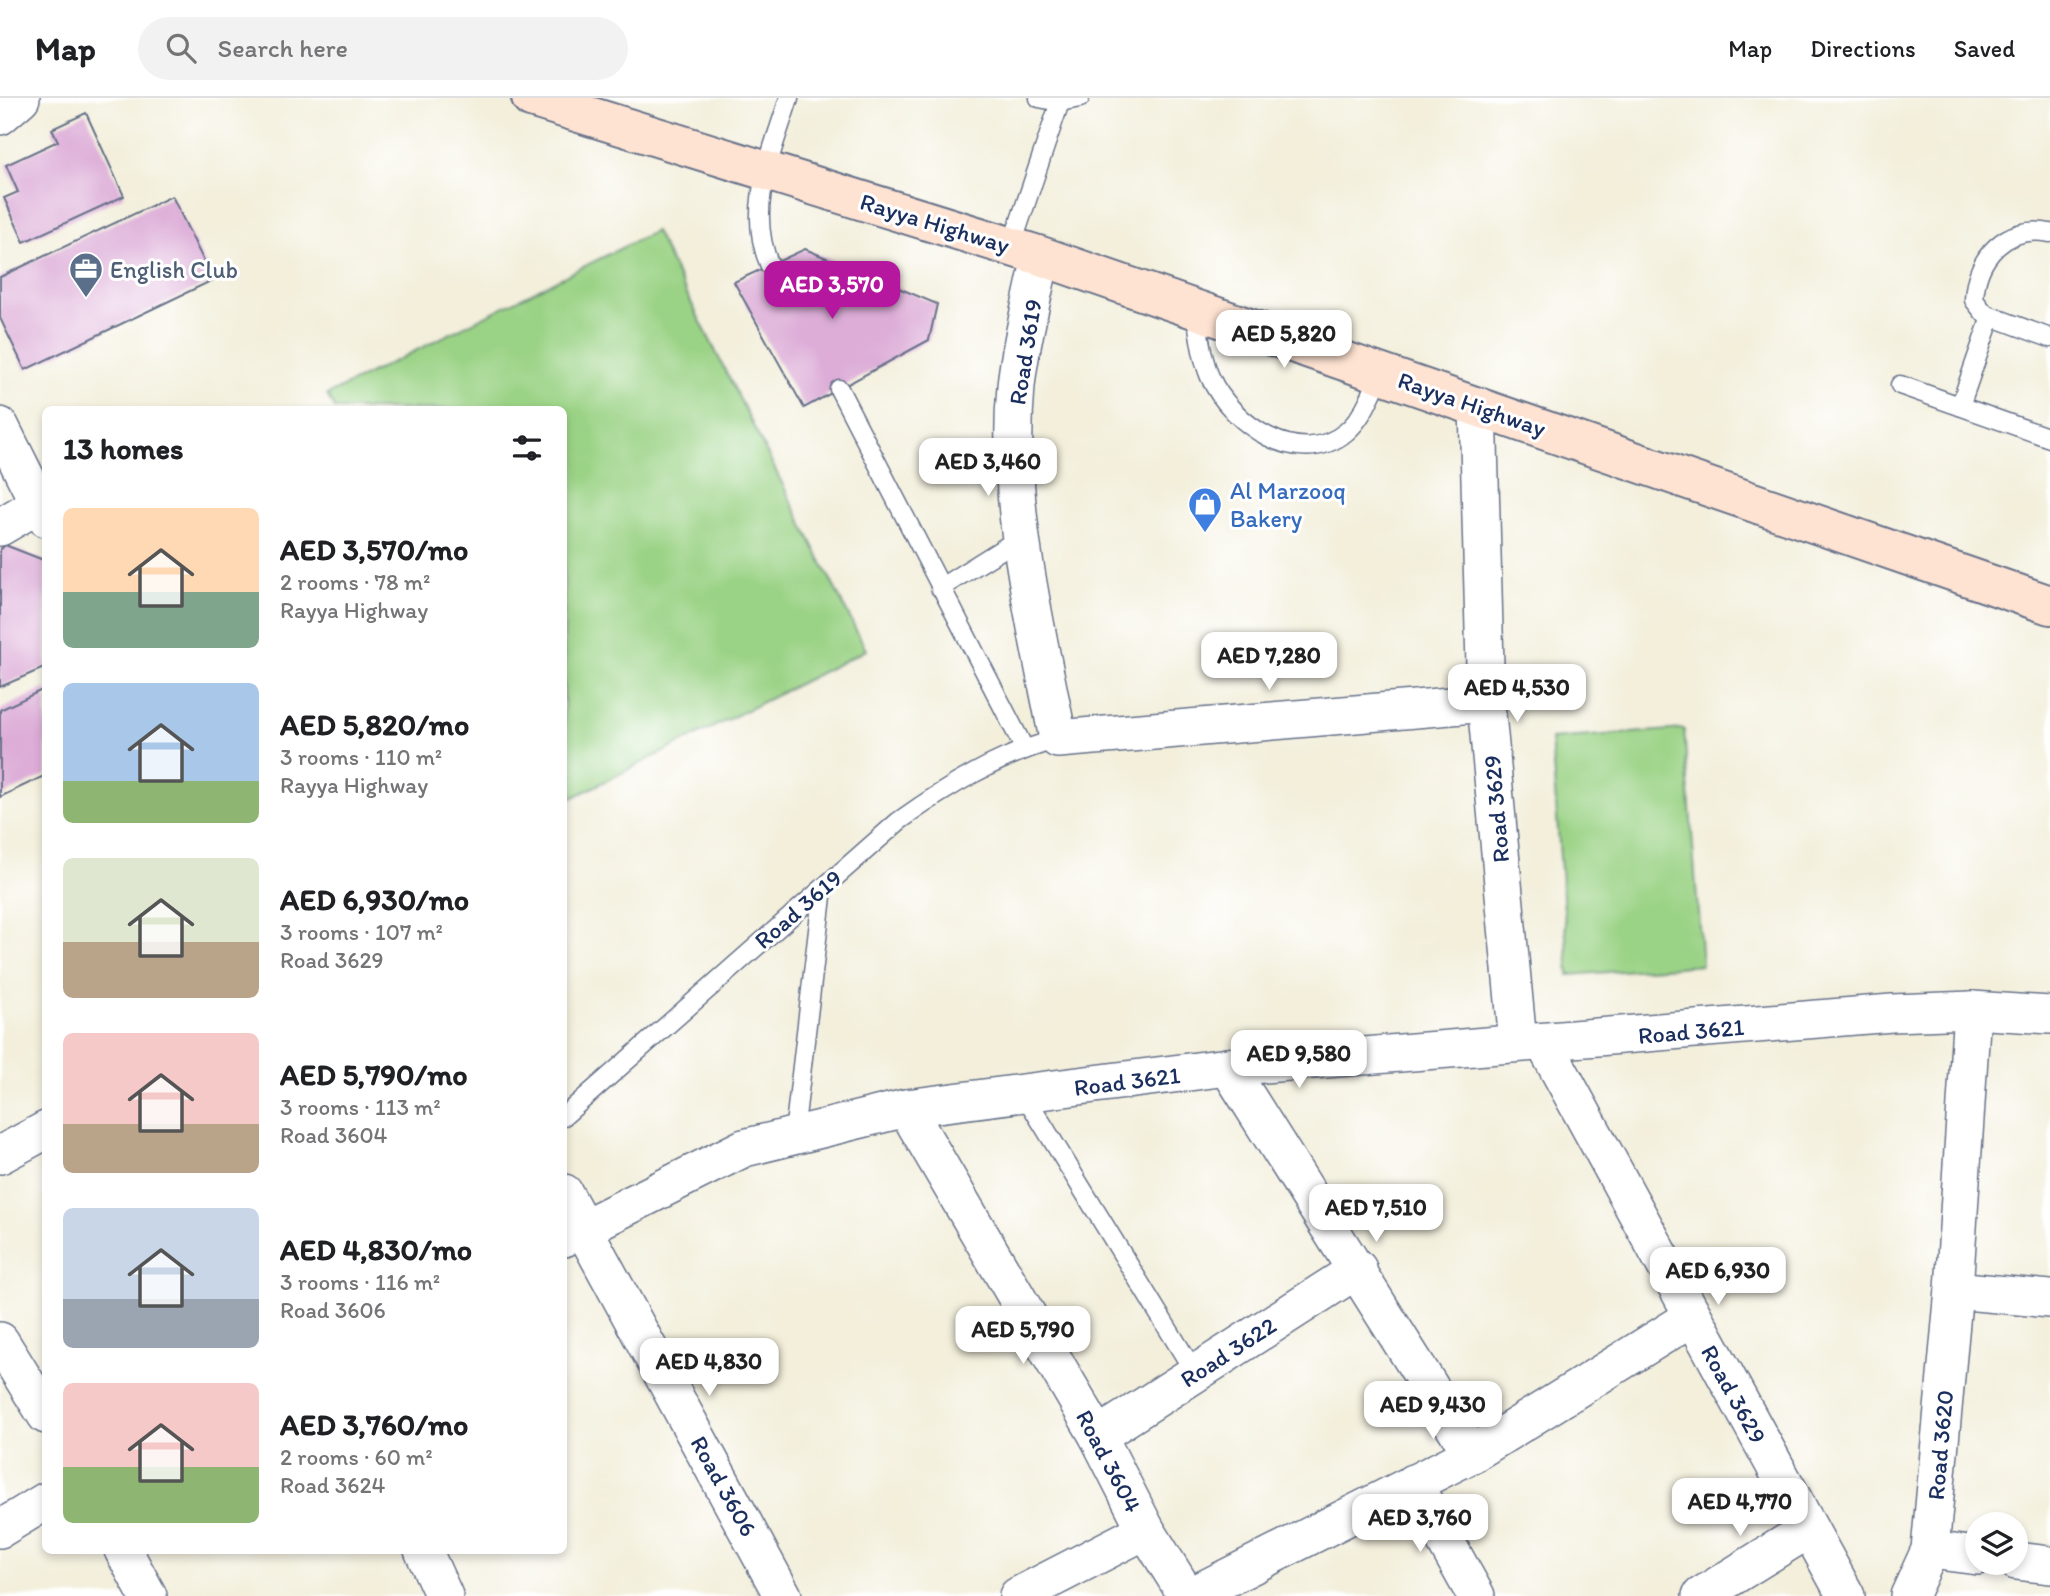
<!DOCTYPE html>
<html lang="en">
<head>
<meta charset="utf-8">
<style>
	body { margin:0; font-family:Itim,sans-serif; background:#f2f2f2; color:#202124; height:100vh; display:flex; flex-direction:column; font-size:26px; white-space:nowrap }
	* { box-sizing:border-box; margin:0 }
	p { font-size:23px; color:#757577 }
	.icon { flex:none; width:38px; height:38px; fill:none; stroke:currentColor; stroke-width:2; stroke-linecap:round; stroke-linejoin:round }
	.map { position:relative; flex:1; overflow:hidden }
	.side { position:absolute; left:42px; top:308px; width:525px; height:1148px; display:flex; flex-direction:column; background:#fff; border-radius:10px; box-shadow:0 4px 10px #0003 }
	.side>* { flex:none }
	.tools { position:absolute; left:1965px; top:1414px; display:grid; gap:14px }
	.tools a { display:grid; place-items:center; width:63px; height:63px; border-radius:50%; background:#fff; box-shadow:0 4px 10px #0003; font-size:35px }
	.price { position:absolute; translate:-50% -60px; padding:0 16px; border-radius:14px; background:#fff; color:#222; font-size:23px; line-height:46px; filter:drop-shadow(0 2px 4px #0008) }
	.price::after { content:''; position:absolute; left:50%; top:42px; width:21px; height:16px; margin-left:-10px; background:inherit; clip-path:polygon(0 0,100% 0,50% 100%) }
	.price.active { background:#b5179e; color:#fff }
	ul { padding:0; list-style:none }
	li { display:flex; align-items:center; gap:21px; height:175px; padding:0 21px }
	li span { display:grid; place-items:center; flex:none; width:196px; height:140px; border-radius:10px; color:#555 }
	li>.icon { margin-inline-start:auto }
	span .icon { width:84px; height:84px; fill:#fffc; stroke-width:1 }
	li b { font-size:30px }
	h2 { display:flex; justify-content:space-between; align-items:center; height:84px; padding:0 21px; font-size:30px }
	header { display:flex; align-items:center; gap:42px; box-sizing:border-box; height:98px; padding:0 35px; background:#fff; border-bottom:2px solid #e0e0e0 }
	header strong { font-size:33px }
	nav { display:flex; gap:38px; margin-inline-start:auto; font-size:24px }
	.search { width:490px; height:63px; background:#f2f2f2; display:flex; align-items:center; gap:18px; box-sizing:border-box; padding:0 24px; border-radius:38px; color:#757577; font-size:26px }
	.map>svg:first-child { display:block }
	.green { fill:#9bd386; stroke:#5b8172; stroke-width:2 }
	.building { fill:#ddadd8 }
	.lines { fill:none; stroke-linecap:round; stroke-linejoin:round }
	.service-casing { stroke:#67728a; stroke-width:21 }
	.minor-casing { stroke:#67728a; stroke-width:40 }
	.secondary-casing { stroke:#67728a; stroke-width:42 }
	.service { stroke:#fff; stroke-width:18 }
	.minor { stroke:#fff; stroke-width:37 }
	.secondary { stroke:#fee3d2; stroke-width:38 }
	.labels { text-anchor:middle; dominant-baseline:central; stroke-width:6; stroke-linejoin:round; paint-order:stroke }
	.street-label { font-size:24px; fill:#1b2f5e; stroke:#fff }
	.service-label { font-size:24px; fill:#4e5e75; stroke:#fff; text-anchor:start }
	.shop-label { font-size:24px; fill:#366cbe; stroke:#fff; text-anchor:start }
</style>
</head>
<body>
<header>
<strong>Map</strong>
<div class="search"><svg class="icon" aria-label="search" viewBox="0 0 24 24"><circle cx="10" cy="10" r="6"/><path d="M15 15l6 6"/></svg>Search here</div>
<nav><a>Map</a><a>Directions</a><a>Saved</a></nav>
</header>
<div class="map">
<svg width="2050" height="1498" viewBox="0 0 2050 1498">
	<rect width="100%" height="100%" fill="#fff"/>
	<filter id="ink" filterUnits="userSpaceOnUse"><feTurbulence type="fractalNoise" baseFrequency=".0143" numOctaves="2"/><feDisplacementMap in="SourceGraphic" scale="14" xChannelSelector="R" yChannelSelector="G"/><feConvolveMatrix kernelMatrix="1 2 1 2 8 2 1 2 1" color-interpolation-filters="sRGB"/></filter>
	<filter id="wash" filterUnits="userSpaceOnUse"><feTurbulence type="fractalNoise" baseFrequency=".00686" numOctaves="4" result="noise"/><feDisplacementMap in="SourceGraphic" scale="28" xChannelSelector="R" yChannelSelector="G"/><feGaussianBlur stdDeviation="1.57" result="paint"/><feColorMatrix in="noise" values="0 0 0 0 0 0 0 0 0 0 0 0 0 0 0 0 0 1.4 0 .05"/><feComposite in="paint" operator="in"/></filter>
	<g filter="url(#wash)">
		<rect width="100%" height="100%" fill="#f3efdb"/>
		<g class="green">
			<polygon points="655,133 866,552 564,704 564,312 335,311 327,297"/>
			<polygon points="1684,631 1702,867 1569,877 1551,641"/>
		</g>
		<g id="blocks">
			<g class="building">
				<polygon points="86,15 124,98 24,144 4,100 18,94 6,67 58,43 52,31"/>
				<polygon points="172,98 213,182 25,272 0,220 0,179"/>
				<polygon points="805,151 937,206 929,242 804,310 734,184"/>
				<polygon points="5,447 46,463 46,569 0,589 0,452"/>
				<polygon points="46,590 46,677 0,699 0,612"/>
			</g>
		</g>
	</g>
	<g filter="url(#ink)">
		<use href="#blocks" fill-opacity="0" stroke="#67728a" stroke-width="2"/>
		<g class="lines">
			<g class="service-casing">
				<g id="service">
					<polyline points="1039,0 1060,4 1080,0"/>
					<path d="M2050,135c-44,-9 -74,24 -76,67l11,14 65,24"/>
					<polyline points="1011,149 1060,4"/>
					<path d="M770,168c-25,-57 2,-112 19,-168"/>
					<path d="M1195,210c4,23 6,48 15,69 21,47 89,94 136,55 18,-15 26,-40 36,-60"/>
					<polyline points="1900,287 2050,340"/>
					<polyline points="839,291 1024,650"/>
					<polyline points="1960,308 1991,219"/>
					<polyline points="940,490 1020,440"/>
					<polyline points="1024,996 1195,1275"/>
					<path d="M564,1018l335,-295c49,-35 100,-66 159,-82"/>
					<polyline points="794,1036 823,790"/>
				</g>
			</g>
			<g class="minor-casing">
				<g id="minor">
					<polyline points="0,18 21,0"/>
					<path d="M1041,158c-8,43 -21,87 -25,130 -11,119 20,237 42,353l428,-36"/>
					<polyline points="1478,308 1486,605 1518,945"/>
					<polyline points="0,328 46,420"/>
					<polyline points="0,429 39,406"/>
					<polyline points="1544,945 1846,1498"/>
					<polyline points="1228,969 1472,1356"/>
					<polyline points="906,1010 1098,1338 1146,1432 1187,1498"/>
					<polyline points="0,1057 46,1032"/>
					<polyline points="564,1095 783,1498"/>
					<polyline points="564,1140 744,1050 906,1010 1228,969 1892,915 1972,912 2050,917"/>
					<polyline points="1954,1192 2050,1201"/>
					<polyline points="0,1243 46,1317"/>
					<polyline points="1098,1338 1358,1171"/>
					<polyline points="1413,1385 1476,1498"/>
					<polyline points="0,1431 46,1403"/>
					<polyline points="123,1452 148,1498"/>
					<polyline points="423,1452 444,1498"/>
					<polyline points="1930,1452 1978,1458"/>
					<polyline points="2016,1463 2050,1467"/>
					<polyline points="1018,1498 1146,1432"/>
					<polyline points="1191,1498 1472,1356 1691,1220"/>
					<polyline points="1701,1498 1809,1431"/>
					<polyline points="1909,1498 1930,1452 1954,1192 1972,912"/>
				</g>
			</g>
			<g class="secondary-casing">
				<polyline id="secondary" points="531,0 1041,158 2050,507"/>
			</g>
			<use href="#service" class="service"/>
			<use href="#minor" class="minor"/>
			<use href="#secondary" class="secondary"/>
		</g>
	</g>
	<defs>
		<g id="office-pin" transform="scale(1.75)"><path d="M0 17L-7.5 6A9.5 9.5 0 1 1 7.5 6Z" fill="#5c6f8a" stroke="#fff"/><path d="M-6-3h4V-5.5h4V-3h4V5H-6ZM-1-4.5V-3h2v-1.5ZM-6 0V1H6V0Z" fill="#fff"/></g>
		<g id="shop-pin" transform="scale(1.75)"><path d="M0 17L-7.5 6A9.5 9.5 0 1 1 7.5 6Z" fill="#3f7fe0" stroke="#fff"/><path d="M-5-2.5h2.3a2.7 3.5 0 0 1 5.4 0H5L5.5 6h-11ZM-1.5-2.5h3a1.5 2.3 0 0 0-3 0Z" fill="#fff"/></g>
	</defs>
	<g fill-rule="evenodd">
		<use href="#office-pin" x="86" y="171"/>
		<use href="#shop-pin" x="1205" y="406"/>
	</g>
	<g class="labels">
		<g class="street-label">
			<text transform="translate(935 125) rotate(17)">Rayya Highway</text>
			<text transform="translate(1025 254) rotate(-81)">Road 3619</text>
			<text transform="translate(1472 306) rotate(19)">Rayya Highway</text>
			<text transform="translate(1496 711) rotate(-95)">Road 3629</text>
			<text transform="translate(798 811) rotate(-41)">Road 3619</text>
			<text transform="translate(1691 933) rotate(-5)">Road 3621</text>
			<text transform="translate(1127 983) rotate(-7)">Road 3621</text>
			<text transform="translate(1228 1254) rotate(-33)">Road 3622</text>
			<text transform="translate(1734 1296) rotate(61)">Road 3629</text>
			<text transform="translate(1940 1347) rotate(-85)">Road 3620</text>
			<text transform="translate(1109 1363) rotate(62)">Road 3604</text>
			<text transform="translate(724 1388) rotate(61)">Road 3606</text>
		</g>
		<g class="service-label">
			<text x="110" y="171">English Club</text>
		</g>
		<g class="shop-label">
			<text x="1230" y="392">Al Marzooq<tspan x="1230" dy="28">Bakery</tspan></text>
		</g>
	</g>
</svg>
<div class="tools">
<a><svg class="icon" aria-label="layers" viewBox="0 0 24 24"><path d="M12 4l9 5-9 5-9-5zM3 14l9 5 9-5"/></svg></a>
</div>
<b class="price active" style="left:832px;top:223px">AED 3,570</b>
<b class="price" style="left:1284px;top:272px">AED 5,820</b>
<b class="price" style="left:988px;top:400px">AED 3,460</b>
<b class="price" style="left:1269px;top:594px">AED 7,280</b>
<b class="price" style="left:1517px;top:626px">AED 4,530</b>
<b class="price" style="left:1299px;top:992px">AED 9,580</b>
<b class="price" style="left:1376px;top:1146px">AED 7,510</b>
<b class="price" style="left:1718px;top:1209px">AED 6,930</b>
<b class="price" style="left:1023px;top:1268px">AED 5,790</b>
<b class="price" style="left:709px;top:1300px">AED 4,830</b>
<b class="price" style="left:1433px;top:1343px">AED 9,430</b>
<b class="price" style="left:1740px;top:1440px">AED 4,770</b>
<b class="price" style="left:1420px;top:1456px">AED 3,760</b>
<section class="side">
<h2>13 homes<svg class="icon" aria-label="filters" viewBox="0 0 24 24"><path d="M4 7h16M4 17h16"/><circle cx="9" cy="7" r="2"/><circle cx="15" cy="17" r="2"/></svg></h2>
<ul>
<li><span style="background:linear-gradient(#ffd9b3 60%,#7fa58c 0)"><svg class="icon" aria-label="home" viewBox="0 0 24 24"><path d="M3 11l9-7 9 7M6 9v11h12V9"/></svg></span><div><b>AED 3,570/mo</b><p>2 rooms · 78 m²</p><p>Rayya Highway</p></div></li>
<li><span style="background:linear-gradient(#a9c7e8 70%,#8fb573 0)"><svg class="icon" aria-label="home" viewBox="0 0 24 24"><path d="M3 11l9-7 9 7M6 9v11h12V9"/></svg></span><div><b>AED 5,820/mo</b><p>3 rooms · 110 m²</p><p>Rayya Highway</p></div></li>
<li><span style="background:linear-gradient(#dfe7d0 60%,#b9a48a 0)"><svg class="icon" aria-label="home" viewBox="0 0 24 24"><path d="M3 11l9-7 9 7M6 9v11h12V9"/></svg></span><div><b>AED 6,930/mo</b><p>3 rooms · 107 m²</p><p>Road 3629</p></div></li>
<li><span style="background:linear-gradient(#f6c9c9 65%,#b9a48a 0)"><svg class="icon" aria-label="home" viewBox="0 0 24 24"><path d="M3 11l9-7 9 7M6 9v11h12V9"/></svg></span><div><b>AED 5,790/mo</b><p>3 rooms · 113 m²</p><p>Road 3604</p></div></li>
<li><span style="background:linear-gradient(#c9d6e8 65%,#9aa5b1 0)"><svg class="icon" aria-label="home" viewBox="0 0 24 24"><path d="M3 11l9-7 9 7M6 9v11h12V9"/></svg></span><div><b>AED 4,830/mo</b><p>3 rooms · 116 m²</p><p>Road 3606</p></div></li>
<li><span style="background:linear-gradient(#f6c9c9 60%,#8fb573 0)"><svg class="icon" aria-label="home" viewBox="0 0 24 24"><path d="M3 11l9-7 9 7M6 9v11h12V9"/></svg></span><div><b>AED 3,760/mo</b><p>2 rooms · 60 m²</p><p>Road 3624</p></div></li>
</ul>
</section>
</div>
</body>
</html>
